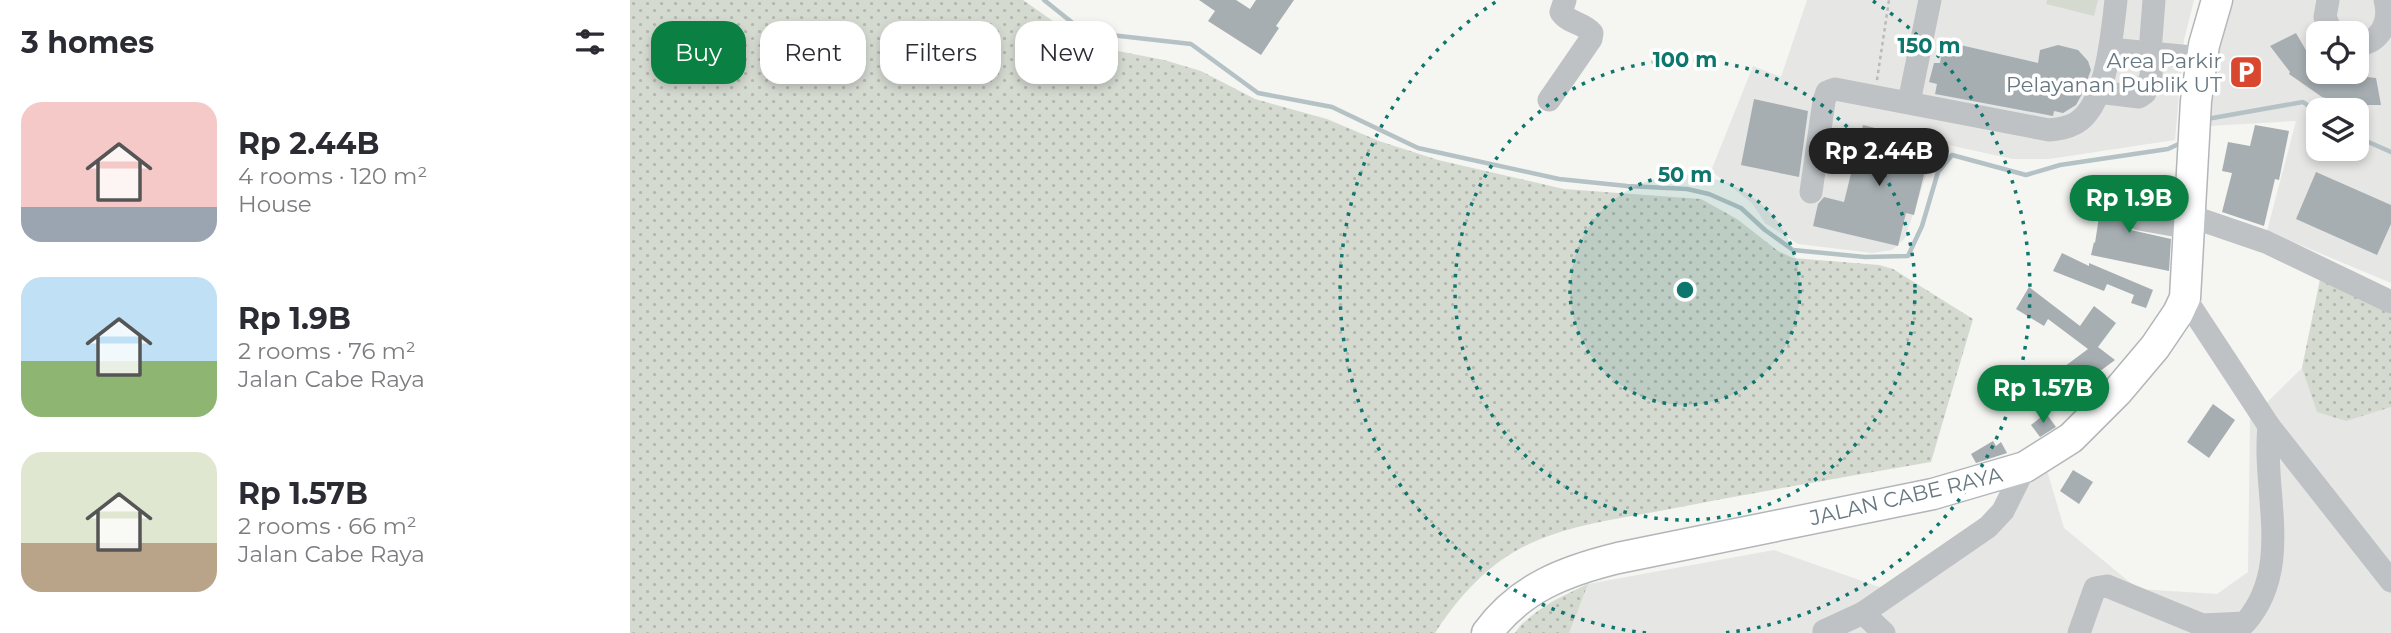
<!DOCTYPE html>
<html lang="en">
<head>
<meta charset="utf-8">
<style>
	body { margin:0; font-family:Montserrat,sans-serif; background:#f7f7f7; color:#2b2b33; height:100vh; display:flex; flex-direction:column; font-size:26px; white-space:nowrap }
	* { box-sizing:border-box; margin:0 }
	p { font-size:23px; color:#7c7c81 }
	.icon { flex:none; width:38px; height:38px; fill:none; stroke:currentColor; stroke-width:2; stroke-linecap:round; stroke-linejoin:round }
	.map { position:relative; flex:1; overflow:hidden }
	.panel { display:flex; flex-direction:column; background:#fff; width:630px }
	.panel>* { flex:none }
	.banner { position:absolute; left:21px; top:21px; width:665px; height:63px; display:flex; gap:14px }
	.buttons { position:absolute; left:1676px; top:21px; display:grid; gap:14px }
	.buttons a { display:grid; place-items:center; width:63px; height:63px; border-radius:14px; background:#fff; box-shadow:0 4px 10px #0003; font-size:35px }
	.price { position:absolute; translate:-50% -60px; padding:0 16px; border-radius:24px; background:#0b8043; color:#fff; font-size:23px; line-height:46px; filter:drop-shadow(0 2px 4px #0008) }
	.price::after { content:''; position:absolute; left:50%; top:42px; width:21px; height:16px; margin-left:-10px; background:inherit; clip-path:polygon(0 0,100% 0,50% 100%) }
	.price.selected { background:#222; color:#fff }
	ul { padding:0; list-style:none }
	li { display:flex; align-items:center; gap:21px; height:175px; padding:0 21px }
	li span { display:grid; place-items:center; flex:none; width:196px; height:140px; border-radius:21px; color:#555 }
	li>.icon { margin-inline-start:auto }
	span .icon { width:84px; height:84px; fill:#fffc; stroke-width:1 }
	li b { font-size:30px }
	h2 { display:flex; justify-content:space-between; align-items:center; height:84px; padding:0 21px; font-size:30px }
	.chip { padding:0 24px; border-radius:21px; background:#fff; box-shadow:0 4px 10px #0003; font-size:24px; line-height:63px }
	.chip.selected { background:#0b8043; color:#fff }
	main { display:flex; flex:1; min-height:0 }
	.map>svg:first-child { display:block }
	.built { fill:#e6e6e5; fill-rule:evenodd }
	.grass { fill:url(#grass-dots) }
	.garden { fill:#d5dad1 }
	.lines { fill:none; stroke-linecap:round; stroke-linejoin:round }
	.stream { stroke:#b5c2c5; stroke-width:4.5 }
	.building { fill:#a6aeb2 }
	.major-casing { stroke:#b2b6b9; stroke-width:33 }
	.path { stroke:#b8bbbd; stroke-width:2.5; stroke-dasharray:3.5 3.5; stroke-linecap:butt }
	.minor { stroke:#bec2c5; stroke-width:23 }
	.major { stroke:#fff; stroke-width:30 }
	.ring { fill:none; stroke:#0f766e; stroke-width:3.5; stroke-dasharray:3.5 7 }
	.labels { text-anchor:middle; dominant-baseline:central; stroke-width:7; stroke-linejoin:round; paint-order:stroke }
	.poi-label { font-size:21px; fill:#667781; stroke:#fff; text-anchor:end }
	.street-label { font-size:21px; fill:#667781; stroke:#fff }
	.centre { fill:#0f766e; stroke:#fff; stroke-width:3.5 }
	.ring-label { font-size:21px; text-anchor:middle; font-weight:bold; fill:#0f766e; stroke:#fff; stroke-width:7; stroke-linejoin:round; paint-order:stroke }
</style>
</head>
<body>
<main>
<section class="panel">
<h2>3 homes<svg class="icon" aria-label="filters" viewBox="0 0 24 24"><path d="M4 7h16M4 17h16"/><circle cx="9" cy="7" r="2"/><circle cx="15" cy="17" r="2"/></svg></h2>
<ul>
<li><span style="background:linear-gradient(#f6c9c9 75%,#9aa5b1 0)"><svg class="icon" aria-label="home" viewBox="0 0 24 24"><path d="M3 11l9-7 9 7M6 9v11h12V9"/></svg></span><div><b>Rp 2.44B</b><p>4 rooms · 120 m²</p><p>House</p></div></li>
<li><span style="background:linear-gradient(#bfe0f5 60%,#8fb573 0)"><svg class="icon" aria-label="home" viewBox="0 0 24 24"><path d="M3 11l9-7 9 7M6 9v11h12V9"/></svg></span><div><b>Rp 1.9B</b><p>2 rooms · 76 m²</p><p>Jalan Cabe Raya</p></div></li>
<li><span style="background:linear-gradient(#dfe7d0 65%,#b9a48a 0)"><svg class="icon" aria-label="home" viewBox="0 0 24 24"><path d="M3 11l9-7 9 7M6 9v11h12V9"/></svg></span><div><b>Rp 1.57B</b><p>2 rooms · 66 m²</p><p>Jalan Cabe Raya</p></div></li>
</ul>
</section>
<div class="map">
<svg width="1761" height="633" viewBox="0 0 1761 633">
	<defs>
		<pattern id="grass-dots" width="8" height="8" patternUnits="userSpaceOnUse" patternTransform="scale(1.75)"><rect width="8" height="8" fill="#d5dad1"/><path d="M2 2h.1M6 6h.1" fill="none" stroke="#b1b6af" stroke-width="1.8" stroke-linecap="round"/></pattern>
	</defs>
	<rect width="100%" height="100%" fill="#f5f5f2"/>
	<g class="built">
		<polygon points="1177,0 1564,0 1554,40 1545,140 1419,159 1383,159 1318,145 1298,170 1275,238 1262,250 1242,253 1168,244 1135,223 1122,203 1081,171 1123,66 1151,77"/>
		<path d="M1596,0h165v283l-124,-52 29,-110 -87,5 12,-110zM1689,33h38v39h-38zM1689,110h38v39h-38z"/>
		<polygon points="1692,270 1761,305 1761,633 885,633 891,624 922,601 958,584 1144,550 1258,590 1361,520 1387,478 1416,467 1434,528 1508,589 1587,594 1618,572 1620,419 1672,368"/>
	</g>
	<g class="grass">
		<path d="M0,0h393l64,45 77,15 37,11 54,28 72,20 52,22 59,19 126,29 137,10 36,20 41,32 15,7 86,7 14,4 80,50 -42,143c-87,15 -174,30 -261,47 -51,10 -103,15 -149,39 -36,19 -64,51 -86,85h-805z"/>
		<polygon points="1692,270 1761,305 1761,407 1716,421 1687,412 1672,368"/>
		<path d="M958,584l-19,49h-54c18,-24 46,-36 73,-49z"/>
	</g>
	<polygon class="garden" points="1417,0 1468,0 1464,16 1416,4"/>
	<g class="lines">
		<g class="stream">
			<polyline points="414,0 454,32 561,44 628,93 702,107 788,148 929,179 997,186 1057,189 1079,194 1111,208 1135,230 1163,250 1235,257 1278,256 1292,226 1308,172 1322,155 1396,175 1430,165 1538,149 1553,142"/>
			<polyline points="1577,119 1673,102 1689,113"/>
			<polyline points="1727,137 1761,152"/>
		</g>
	</g>
	<g class="building">
		<polygon points="569,0 606,0 620,9 626,0 664,0 646,26 649,28 631,55 578,21 585,11"/>
		<polygon points="1666,33 1677,52 1689,60 1689,72 1714,72 1728,76 1746,78 1751,105 1724,105 1692,97 1659,74 1660,72 1640,46"/>
		<polygon points="1313,41 1408,63 1410,50 1428,45 1448,50 1458,61 1461,70 1452,94 1446,105 1433,113 1424,111 1423,116 1305,94 1307,84 1299,82 1304,63 1310,63"/>
		<polygon points="1124,99 1178,111 1169,177 1111,165"/>
		<polygon points="1233,125 1302,142 1284,215 1276,213 1268,246 1183,226 1188,204 1194,197 1214,202"/>
		<polygon points="1625,125 1659,131 1649,180 1645,179 1634,226 1592,212 1602,173 1592,171 1598,142 1620,146"/>
		<polygon points="1686,172 1761,205 1761,224 1747,255 1666,219"/>
		<polygon points="1473,191 1504,196 1503,199 1537,206 1536,210 1505,206 1498,211 1495,217 1496,224 1501,230 1541,239 1539,271 1461,255 1464,242 1465,243"/>
		<polygon points="1432,253 1459,266 1459,263 1523,290 1516,308 1501,303 1504,295 1477,284 1474,291 1423,271"/>
		<polygon points="1399,287 1450,326 1464,306 1486,323 1468,347 1485,360 1414,413 1399,393 1458,349 1418,319 1414,326 1386,309"/>
		<polygon points="1583,404 1605,420 1579,458 1557,442"/>
		<polygon points="1416,413 1426,427 1410,437 1401,425"/>
		<polygon points="1363,441 1366,446 1371,442 1377,453 1346,463 1341,454"/>
		<polygon points="1443,470 1463,482 1449,504 1430,491"/>
	</g>
	<g class="lines">
		<g class="major-casing">
			<path id="major" d="M857,633c33,-45 78,-62 131,-75l315,-64 92,-27 46,-29 46,-46 38,-45 23,-34 7,-15 11,-197 8,-56 13,-45"/>
		</g>
		<polyline class="path" points="1247,80 1259,0"/>
		<g class="minor">
			<polyline points="1698,0 1695,17 1702,33"/>
			<polyline points="1521,39 1524,0"/>
			<path d="M1727,45c23,-2 34,-23 28,-45"/>
			<polyline points="1480,49 1572,58"/>
			<polyline points="1468,92 1509,97 1515,93 1521,76 1522,53"/>
			<path d="M919,100l42,-61 1,-6c-8,-10 -24,-10 -31,-21l4,-12"/>
			<polyline points="1279,102 1300,0"/>
			<path d="M1181,192l13,-91 3,-9 8,-3 214,41c10,-1 18,-2 27,-7 31,-18 36,-90 40,-123"/>
			<polyline points="1560,216 1636,242 1761,302"/>
			<polyline points="1509,219 1560,228"/>
			<polyline points="1555,298 1639,426 1761,581"/>
			<polyline points="1233,613 1254,633"/>
			<polyline points="1194,631 1233,613 1358,527 1373,511 1395,467"/>
			<path d="M1449,633l16,-45 12,-2 95,39 43,-2c49,-56 17,-131 24,-197"/>
		</g>
		<use href="#major" class="major"/>
	</g>
	<circle cx="1055" cy="290" r="115" fill="#0f766e" fill-opacity=".12"/>
	<g class="ring">
		<circle cx="1055" cy="290" r="115"/>
		<circle cx="1055" cy="290" r="230"/>
		<path d="M1016 633A345 345 0 0 1 867 1M1243 1A345 345 0 0 1 1094 633"/>
	</g>
	<defs>
		<g id="parking-square" transform="scale(1.75)"><rect x="-9" y="-9" width="18" height="18" rx="4" fill="#d9482e" stroke="#fff"/><path d="M-3.5-5.5H1a3.5 3.5 0 0 1 0 7H-1V5.5H-3.5ZM-1-3.4V-.6H.8a1.4 1.4 0 0 0 0-2.8Z" fill="#fff"/></g>
	</defs>
	<g fill-rule="evenodd">
		<use href="#parking-square" x="1616" y="72"/>
	</g>
	<g class="labels">
		<g class="poi-label">
			<text x="1592" y="60">Area Parkir<tspan x="1592" dy="24">Pelayanan Publik UT</tspan></text>
		</g>
		<g class="street-label">
			<text transform="translate(1276 496) rotate(-13)">JALAN CABE RAYA</text>
		</g>
	</g>
	<circle cx="1055" cy="290" r="10" class="centre"/>
	<g class="ring-label">
		<text x="1299" y="53">150 m</text>
		<text x="1055" y="67">100 m</text>
		<text x="1055" y="182">50 m</text>
	</g>
</svg>
<div class="buttons">
<a><svg class="icon" aria-label="locate" viewBox="0 0 24 24"><circle cx="12" cy="12" r="6"/><path d="M12 2v4M12 18v4M2 12h4M18 12h4"/></svg></a>
<a><svg class="icon" aria-label="layers" viewBox="0 0 24 24"><path d="M12 4l9 5-9 5-9-5zM3 14l9 5 9-5"/></svg></a>
</div>
<b class="price selected" style="left:1249px;top:188px">Rp 2.44B</b>
<b class="price" style="left:1499px;top:235px">Rp 1.9B</b>
<b class="price" style="left:1413px;top:425px">Rp 1.57B</b>
<div class="banner">
<a class="chip selected">Buy</a>
<a class="chip">Rent</a>
<a class="chip">Filters</a>
<a class="chip">New</a>
</div>
</div>
</main>
</body>
</html>
